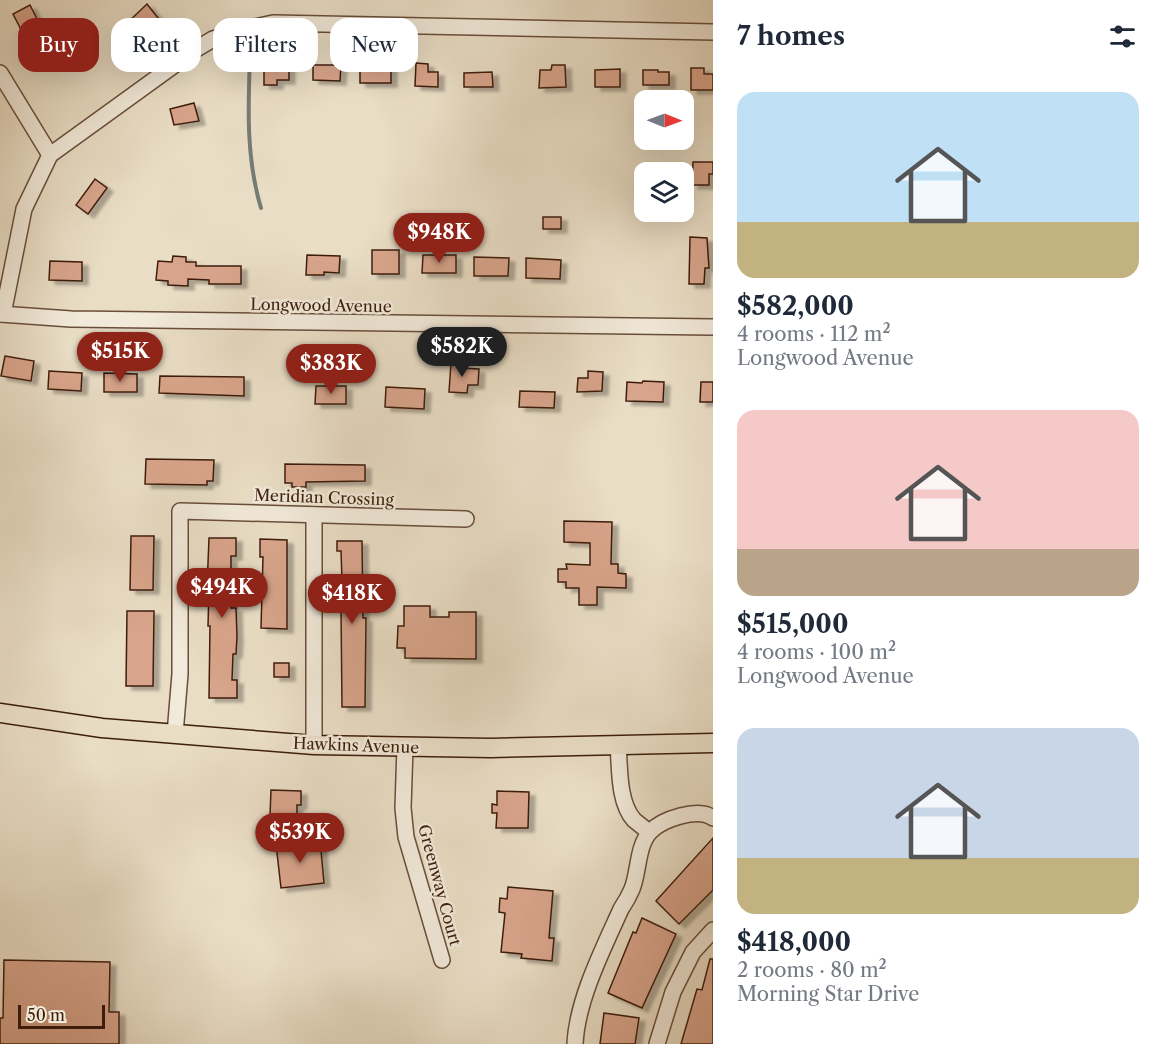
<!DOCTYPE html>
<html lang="en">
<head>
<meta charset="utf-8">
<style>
	body { margin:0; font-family:"Libre Caslon Text",serif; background:#f6f6f7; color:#1f2937; height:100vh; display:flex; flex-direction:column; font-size:22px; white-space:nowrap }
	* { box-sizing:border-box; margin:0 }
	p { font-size:20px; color:#747a83 }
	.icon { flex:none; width:33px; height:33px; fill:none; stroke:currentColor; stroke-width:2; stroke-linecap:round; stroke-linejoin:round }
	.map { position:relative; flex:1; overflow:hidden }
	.panel { display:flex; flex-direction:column; background:#fff; width:450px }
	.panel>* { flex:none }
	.top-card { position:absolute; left:18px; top:18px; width:570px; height:54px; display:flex; gap:12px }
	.needle { width:39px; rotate:91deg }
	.controls { position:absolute; left:634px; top:90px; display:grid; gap:12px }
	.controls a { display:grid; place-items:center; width:60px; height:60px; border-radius:12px; background:#fff; box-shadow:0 6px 24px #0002; font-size:30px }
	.scale { position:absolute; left:18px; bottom:15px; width:87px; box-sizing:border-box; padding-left:6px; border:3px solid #3e1e0b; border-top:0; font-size:16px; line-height:21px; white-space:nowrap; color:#3e1e0b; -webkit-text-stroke:4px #f1e9d9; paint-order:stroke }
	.price { position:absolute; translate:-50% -51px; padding:0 14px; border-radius:21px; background:#8f2418; color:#fff; font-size:20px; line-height:39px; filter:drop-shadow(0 2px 3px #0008) }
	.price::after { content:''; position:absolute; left:50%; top:36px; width:18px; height:14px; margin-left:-9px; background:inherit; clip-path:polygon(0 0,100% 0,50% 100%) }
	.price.selected { background:#222; color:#fff }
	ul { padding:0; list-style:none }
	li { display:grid; align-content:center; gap:12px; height:318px; padding:0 24px }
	li span { display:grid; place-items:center; height:186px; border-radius:18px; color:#555 }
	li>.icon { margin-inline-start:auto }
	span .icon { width:108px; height:108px; fill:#fffc; stroke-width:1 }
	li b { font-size:26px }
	h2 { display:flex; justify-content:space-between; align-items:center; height:72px; padding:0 24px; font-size:26px }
	.chip { padding:0 21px; border-radius:18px; background:#fff; box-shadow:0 6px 24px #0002; font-size:21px; line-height:54px }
	.chip.selected { background:#8f2418; color:#fff }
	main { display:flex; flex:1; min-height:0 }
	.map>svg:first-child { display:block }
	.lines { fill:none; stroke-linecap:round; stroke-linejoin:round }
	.stream { stroke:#757c74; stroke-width:4 }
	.building { fill:#d8a48b; stroke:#3e1e0b; stroke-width:1.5; filter:url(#shadow) }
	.minor-casing { stroke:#694e3a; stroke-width:18 }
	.major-casing { stroke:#3e1e0b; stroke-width:21 }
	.minor { stroke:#f1e9d9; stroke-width:15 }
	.major { stroke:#e9ddc5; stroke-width:18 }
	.labels { text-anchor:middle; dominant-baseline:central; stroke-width:5; stroke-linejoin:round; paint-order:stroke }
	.street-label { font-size:16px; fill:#3e1e0b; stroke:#f1e9d9 }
</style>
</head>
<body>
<main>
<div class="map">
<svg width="713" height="1044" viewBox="0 0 713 1044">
	<defs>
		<filter id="shadow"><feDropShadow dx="6" dy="4" stdDeviation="1.5" flood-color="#0004"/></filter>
	</defs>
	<rect width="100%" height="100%" fill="#e9ddc5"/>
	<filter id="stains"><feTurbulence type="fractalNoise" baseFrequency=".00333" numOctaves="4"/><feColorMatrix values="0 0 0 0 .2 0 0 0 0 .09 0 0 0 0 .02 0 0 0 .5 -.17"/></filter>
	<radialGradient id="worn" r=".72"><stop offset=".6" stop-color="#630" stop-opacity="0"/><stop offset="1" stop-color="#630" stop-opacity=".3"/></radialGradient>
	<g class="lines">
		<path class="stream" d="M250,56c-2,51 -4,102 11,152"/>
	</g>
	<g class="building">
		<polygon points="147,4 158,18 138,37 126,24"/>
		<polygon points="30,5 46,37 29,45 13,14"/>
		<polygon points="416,63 428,64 428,72 438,72 438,87 415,86"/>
		<polygon points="264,64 289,65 289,80 277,80 277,85 264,85"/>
		<rect x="360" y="64" width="31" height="19"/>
		<polygon points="313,65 341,65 340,81 313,80"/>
		<polygon points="552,65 565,65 566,87 539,88 540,70 551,70"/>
		<polygon points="691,68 704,68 704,74 713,74 713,90 691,90"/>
		<polygon points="620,69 620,87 595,87 595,70"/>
		<polygon points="643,70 658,70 658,72 669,72 669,85 643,85"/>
		<polygon points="492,72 493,87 464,87 464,73"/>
		<polygon points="194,103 199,121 174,125 170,109"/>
		<polygon points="693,162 713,162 713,174 709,174 709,185 692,185"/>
		<polygon points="95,179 107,188 88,214 76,205"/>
		<rect x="543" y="217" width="18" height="12"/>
		<polygon points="690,237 707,238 709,268 705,268 704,284 689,284"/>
		<rect x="372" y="250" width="27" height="24"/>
		<polygon points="307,255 340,256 339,273 324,272 324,275 306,275"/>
		<polygon points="423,255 456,255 456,273 422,273"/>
		<polygon points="173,256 186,257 186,262 196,262 196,266 241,266 241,284 209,284 209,280 188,279 188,286 168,285 168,281 156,280 158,261 172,262"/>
		<polygon points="474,257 509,258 508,276 474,276"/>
		<polygon points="526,258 561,260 560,279 526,278"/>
		<polygon points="50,261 82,262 82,281 49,280"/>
		<polygon points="5,356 34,361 31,381 1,376"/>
		<polygon points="451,363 461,363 461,368 479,369 478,385 468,385 467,393 449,392"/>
		<polygon points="49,371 82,373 81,391 48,389"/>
		<polygon points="588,371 603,372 602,391 577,392 578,378 588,378"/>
		<polygon points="104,373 137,374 137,392 104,392"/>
		<polygon points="160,376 244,377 244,396 159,393"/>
		<polygon points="643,381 664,382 663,402 626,401 627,382 642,383"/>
		<polygon points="701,382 713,382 713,402 700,402"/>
		<polygon points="316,386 346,386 346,404 315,404"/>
		<polygon points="386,387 425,389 424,409 385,407"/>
		<polygon points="520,391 555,392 554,408 519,407"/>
		<polygon points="146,459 214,460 213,481 207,481 207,485 145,484"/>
		<polygon points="285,464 365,465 365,481 306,482 306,487 292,487 292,483 285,483"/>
		<polygon points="564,521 612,522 611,564 618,564 618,573 626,574 626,588 597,587 597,605 579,605 579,588 566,588 566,582 558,582 558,569 567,569 566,564 590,565 590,543 564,542"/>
		<polygon points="131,536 154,536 153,590 130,590"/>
		<polygon points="209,538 236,538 236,556 231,556 231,608 236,608 237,637 236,654 233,654 232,680 237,680 237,698 209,698 210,626 208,626 209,588 207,588"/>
		<polygon points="260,539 287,540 287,629 261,628 263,557 260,557"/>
		<polygon points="337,541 362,541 363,618 366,618 365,707 342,707 341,609 339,609 338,592 338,581 342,581 341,551 337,551"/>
		<polygon points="404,606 430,606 430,617 449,617 449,612 476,612 476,659 405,658 405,648 397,648 398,626 404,626"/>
		<polygon points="127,611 154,611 153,686 126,686"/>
		<rect x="274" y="663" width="15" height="14"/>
		<polygon points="271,790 301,791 301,805 297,805 297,816 270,815"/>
		<polygon points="497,791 529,792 528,828 496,828 497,813 492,813 492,804 497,805"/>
		<polygon points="713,838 713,890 679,924 656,901"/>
		<polygon points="320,840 324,883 281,888 276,844"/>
		<polygon points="508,887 553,891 549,938 554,938 552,961 521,958 522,954 501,952 505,913 499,912 500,898 507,899"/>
		<polygon points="642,918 676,934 642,1008 608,993 633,932 636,933"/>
		<polygon points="710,959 713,959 713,1044 681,1044 697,989 702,990"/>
		<polygon points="4,960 110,962 109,1012 119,1012 119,1044 0,1044 0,1018 3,1018"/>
		<polygon points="604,1013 639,1018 635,1044 600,1044"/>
	</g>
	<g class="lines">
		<g class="minor-casing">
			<g id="minor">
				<polyline points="0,73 50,155"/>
				<polyline points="0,314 71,319 713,327"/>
				<polyline points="3,314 24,209 50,155 198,48 213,39 233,32 273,23 713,32"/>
				<polyline points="314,515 314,745"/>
				<polyline points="175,734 180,674 180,511 466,519"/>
				<path d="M618,745c2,23 0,57 16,75 5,4 10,8 15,12"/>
				<polyline points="405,747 403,808 406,837 442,960"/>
				<path d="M575,1044c2,-44 28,-95 46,-135 4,-6 8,-13 11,-20 7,-17 5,-43 18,-57 12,-13 48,-25 63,-14"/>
				<polyline points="657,1044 673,992 693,952 713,930"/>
			</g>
		</g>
		<g class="major-casing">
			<polyline id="major" points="0,713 102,728 314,745 491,748 713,743"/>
		</g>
		<use href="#minor" class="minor"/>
		<use href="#major" class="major"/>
	</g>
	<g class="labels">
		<g class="street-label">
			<text transform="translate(321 305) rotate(1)">Longwood Avenue</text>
			<text transform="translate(324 497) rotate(2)">Meridian Crossing</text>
			<text transform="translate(356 745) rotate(2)">Hawkins Avenue</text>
			<text transform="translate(440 885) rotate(75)">Greenway Court</text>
		</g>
	</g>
	<rect width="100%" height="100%" filter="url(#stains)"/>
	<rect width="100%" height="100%" fill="url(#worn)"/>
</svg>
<div class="controls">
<a><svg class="needle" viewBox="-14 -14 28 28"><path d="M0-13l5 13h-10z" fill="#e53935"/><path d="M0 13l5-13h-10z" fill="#747a83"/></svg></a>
<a><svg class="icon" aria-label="layers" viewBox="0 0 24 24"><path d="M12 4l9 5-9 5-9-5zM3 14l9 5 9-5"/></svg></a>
</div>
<div class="scale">50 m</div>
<b class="price" style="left:439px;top:264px">$948K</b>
<b class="price selected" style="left:462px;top:378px">$582K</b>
<b class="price" style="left:120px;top:383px">$515K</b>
<b class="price" style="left:331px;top:395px">$383K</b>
<b class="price" style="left:222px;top:619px">$494K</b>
<b class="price" style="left:352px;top:625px">$418K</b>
<b class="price" style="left:300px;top:864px">$539K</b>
<div class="top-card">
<a class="chip selected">Buy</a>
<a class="chip">Rent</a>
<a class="chip">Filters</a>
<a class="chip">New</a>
</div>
</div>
<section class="panel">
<h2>7 homes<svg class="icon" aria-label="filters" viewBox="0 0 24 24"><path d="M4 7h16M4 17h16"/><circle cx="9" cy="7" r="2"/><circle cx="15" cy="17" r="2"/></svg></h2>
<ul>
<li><span style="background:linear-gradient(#bfe0f5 70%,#c2b280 0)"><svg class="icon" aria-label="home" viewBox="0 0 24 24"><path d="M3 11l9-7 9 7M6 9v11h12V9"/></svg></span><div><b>$582,000</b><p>4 rooms · 112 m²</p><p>Longwood Avenue</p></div></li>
<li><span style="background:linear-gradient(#f6c9c9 75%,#b9a48a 0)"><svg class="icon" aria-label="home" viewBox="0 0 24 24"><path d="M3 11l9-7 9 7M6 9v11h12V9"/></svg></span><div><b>$515,000</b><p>4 rooms · 100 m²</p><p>Longwood Avenue</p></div></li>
<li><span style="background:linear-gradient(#c9d6e8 70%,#c2b280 0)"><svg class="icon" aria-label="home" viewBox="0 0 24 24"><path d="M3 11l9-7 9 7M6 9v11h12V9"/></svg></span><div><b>$418,000</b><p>2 rooms · 80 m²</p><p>Morning Star Drive</p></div></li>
</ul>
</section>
</main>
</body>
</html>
